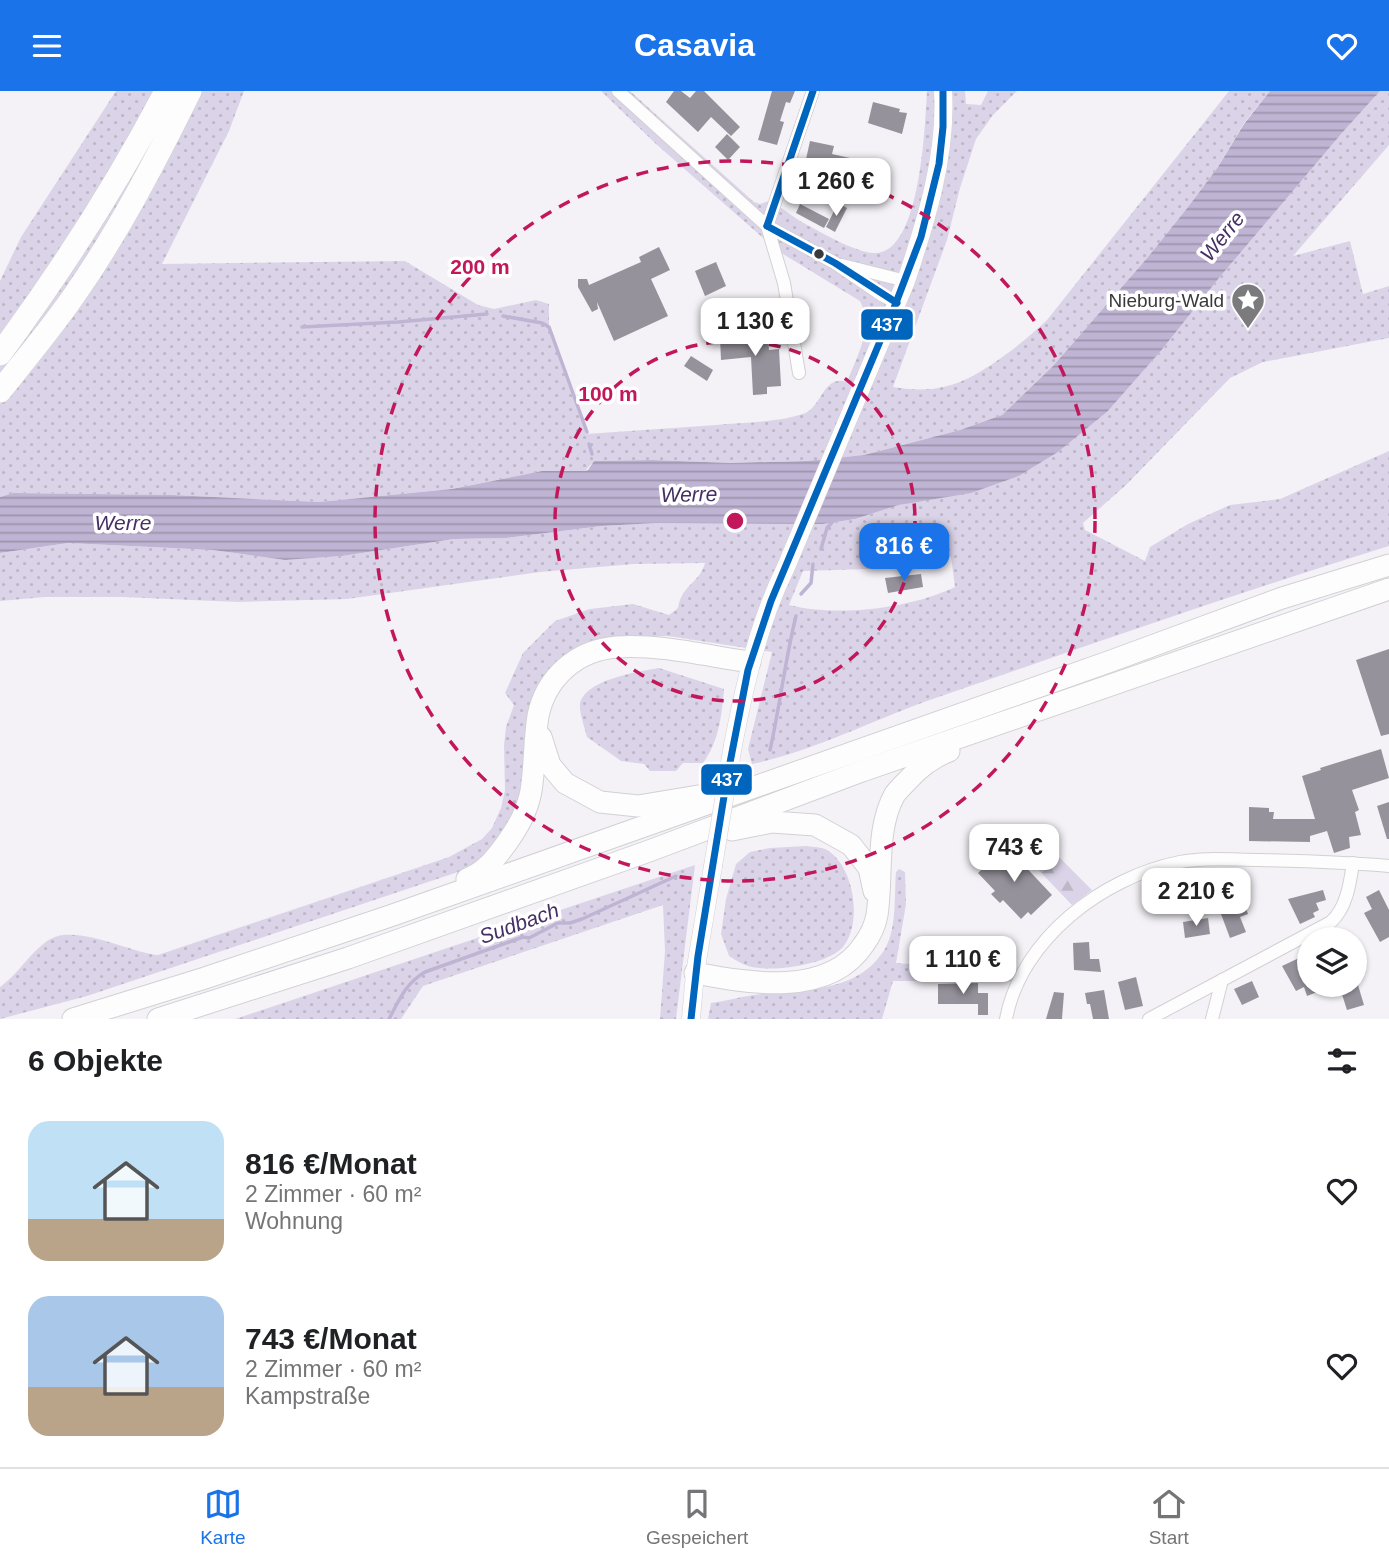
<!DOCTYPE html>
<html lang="de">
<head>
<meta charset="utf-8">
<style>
	body { margin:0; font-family:Helvetica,sans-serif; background:#f2f2f2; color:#202124; height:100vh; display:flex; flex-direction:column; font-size:26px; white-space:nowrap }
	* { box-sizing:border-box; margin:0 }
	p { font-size:23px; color:#757577 }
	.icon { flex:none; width:38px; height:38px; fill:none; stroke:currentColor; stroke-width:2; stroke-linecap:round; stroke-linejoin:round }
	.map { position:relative; height:928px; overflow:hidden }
	.details { display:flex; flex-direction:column; background:#fff; flex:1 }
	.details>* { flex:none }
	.buttons { position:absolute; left:1297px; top:836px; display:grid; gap:14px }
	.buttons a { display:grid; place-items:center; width:70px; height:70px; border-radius:50%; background:#fff; box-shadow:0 2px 5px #0004; font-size:35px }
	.price { position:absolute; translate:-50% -60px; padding:0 16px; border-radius:14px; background:#fff; color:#222; font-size:23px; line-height:46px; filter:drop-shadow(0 2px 4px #0008) }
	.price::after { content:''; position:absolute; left:50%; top:42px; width:21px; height:16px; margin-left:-10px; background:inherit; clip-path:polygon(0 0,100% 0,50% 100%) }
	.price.active { background:#1a73e8; color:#fff }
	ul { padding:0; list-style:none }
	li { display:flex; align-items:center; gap:21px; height:175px; padding:0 28px }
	li span { display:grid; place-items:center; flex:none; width:196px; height:140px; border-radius:21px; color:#555 }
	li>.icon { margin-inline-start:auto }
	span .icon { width:84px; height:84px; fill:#fffc; stroke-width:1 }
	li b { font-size:30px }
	h2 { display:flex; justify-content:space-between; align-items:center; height:84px; padding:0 28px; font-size:30px }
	header { display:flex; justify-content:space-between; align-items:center; height:91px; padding:0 28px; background:#1a73e8; color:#fff; font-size:32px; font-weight:800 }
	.tabs { display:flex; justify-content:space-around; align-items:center; height:98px; border-top:2px solid #e0e0e0; background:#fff; font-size:19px; color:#757577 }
	.tabs a { display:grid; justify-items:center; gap:4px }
	.tabs .active { color:#1a73e8 }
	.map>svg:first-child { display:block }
	.grass { fill:url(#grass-dots); fill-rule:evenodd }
	.forest { fill:url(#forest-firs) }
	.water { fill:url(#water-rules) }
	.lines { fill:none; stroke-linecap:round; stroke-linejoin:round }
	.stream { stroke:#bfb4d3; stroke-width:3.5 }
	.building { fill:#96929c }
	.minor-casing { stroke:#d2d0d3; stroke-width:14 }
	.secondary-casing { stroke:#d2d0d3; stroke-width:19 }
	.trunk-casing { stroke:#d2d0d3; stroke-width:23 }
	.motorway-casing { stroke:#d2d0d3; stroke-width:24 }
	.minor { stroke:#fdfdfe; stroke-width:12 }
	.secondary { stroke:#fdfdfe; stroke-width:18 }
	.trunk { stroke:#fdfdfe; stroke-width:21 }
	.motorway { stroke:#fdfdfe; stroke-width:23 }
	.secondary-bridge-casing { stroke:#d2d0d3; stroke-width:19; stroke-linecap:butt }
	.secondary-bridge { stroke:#fdfdfe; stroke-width:18 }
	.bus-1-casing { stroke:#fff; stroke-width:12 }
	.bus-1 { stroke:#0065bd; stroke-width:7 }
	.ring { fill:none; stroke:#c2185b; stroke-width:3.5; stroke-dasharray:12 9 }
	.bus-dot { fill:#3a393c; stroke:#fff; stroke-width:2.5 }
	.labels { text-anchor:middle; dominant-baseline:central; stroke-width:7; stroke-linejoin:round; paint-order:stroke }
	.poi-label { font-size:19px; fill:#3a393c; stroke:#fff; text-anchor:end }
	.water-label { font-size:21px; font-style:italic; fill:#462f65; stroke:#fff }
	.centre { fill:#c2185b; stroke:#fff; stroke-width:3.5 }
	.ring-label { font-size:21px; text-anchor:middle; font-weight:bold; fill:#c2185b; stroke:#fff; stroke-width:7; stroke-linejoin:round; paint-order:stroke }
	.line-badge { stroke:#fff; stroke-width:2.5 }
	.badge-label { font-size:19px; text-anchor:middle; font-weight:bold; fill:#fff }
</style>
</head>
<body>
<header><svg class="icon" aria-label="menu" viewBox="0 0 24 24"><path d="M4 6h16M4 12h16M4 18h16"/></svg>Casavia<svg class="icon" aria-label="heart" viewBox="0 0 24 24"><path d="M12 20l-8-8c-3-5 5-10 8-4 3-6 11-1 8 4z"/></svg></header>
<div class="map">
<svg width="1389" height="928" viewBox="0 0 1389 928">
	<defs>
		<pattern id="grass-dots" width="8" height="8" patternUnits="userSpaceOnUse" patternTransform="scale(1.75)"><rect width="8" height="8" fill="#dbd4e8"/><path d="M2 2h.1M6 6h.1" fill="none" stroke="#bdb7c8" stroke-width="1.8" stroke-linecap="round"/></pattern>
		<pattern id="forest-firs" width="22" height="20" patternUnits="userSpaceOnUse" patternTransform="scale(1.75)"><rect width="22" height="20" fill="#dbd4e8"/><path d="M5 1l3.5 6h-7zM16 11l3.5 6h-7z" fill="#bdb7c8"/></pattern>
		<pattern id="water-rules" width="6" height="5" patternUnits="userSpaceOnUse" patternTransform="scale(1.75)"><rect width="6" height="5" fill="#bfb4d3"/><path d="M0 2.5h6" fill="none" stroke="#9c93ac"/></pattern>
	</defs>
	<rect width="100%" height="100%" fill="#f4f2f7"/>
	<g class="grass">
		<path d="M116,0h128l-15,40 -67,133 243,-3 73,44 16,4 42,-9 13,4v27l37,103c43,-3 87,-6 130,-9 27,-2 62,-3 87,-11 19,-6 20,-40 44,-32 10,-26 27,-54 13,-81l-82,-50 -122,-107 -55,-53h29l124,111 6,2 9,-3c12,5 20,13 31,20 19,10 52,30 73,32 48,4 52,-130 54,-162h38l1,13 15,1 7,-14h29l-24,24 -17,24 -16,49 -13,52 -54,147c17,3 37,4 54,-1 31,-7 77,-44 100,-66l182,-229h41l-26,32 -26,44 -30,40 -40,50 -95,109 -51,49 -42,15 -96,25 -58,6 -76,2 -77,-3 -59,1 -9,10h-43l-90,18 -133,13 -146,-7 -160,-2 -13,4v-216l21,-44z"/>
		<path d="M1380,0h9v54l-96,111 57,-15 13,53 26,-8v52l-126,24 -33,16 -104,107 -43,38 2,7 60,31 5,-14 38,-23 42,-19 50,-6 109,-48v95c-155,48 -309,102 -462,155 -58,21 -114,50 -175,63l-4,-15 24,-97 -104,-16 -68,2 -23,10 -46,59 -6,25v56l-30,63 -25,17 -383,128 -87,23v-32c18,-13 29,-33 47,-46 27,-19 80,11 111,14l291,-98 33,-18 10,-11 9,-20 4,-18 -1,-45 2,-18 8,-22 -9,-12 18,-40 32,-32 35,-12 43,-5 36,11 9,-7c4,-24 21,-24 27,-45l-71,1 -94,8 -193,27 -109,3 -116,-5h-77l-45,4v-48l68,-10 145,7 72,10 57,-4 112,-17 52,-1 96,-12 55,-3 166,1 32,-5 44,-14 120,-29 39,-24 49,-40 53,-60 59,-74 123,-145zM951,466l4,30c-46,22 -118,30 -166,18l14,-34 96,-3z"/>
		<path d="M659,577l65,21c-2,25 -5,53 -21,74h-20l-7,8h-26l-6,-7 -23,-3 -34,-24c-2,-9 -8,-24 -7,-33 4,-24 60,-33 79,-36z"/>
		<path d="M806,755c7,1 16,1 21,4 28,17 36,75 15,98 -16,17 -72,25 -94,18 -6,-2 -13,-6 -19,-10l-8,-22 5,-35 10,-35 14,-12 20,-4z"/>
		<polygon points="695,774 676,928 660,928 665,860 663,814 423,895 401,928 235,928"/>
		<path d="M899,778l6,3 1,32 -10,59 100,8 17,10h-120l-11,38h-174l3,-16c15,-2 29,-6 43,-8 46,-7 104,1 132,-48 11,-22 8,-52 10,-75z"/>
	</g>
	<polygon class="forest" points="1049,756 1092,799 1072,814 1027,767"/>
	<polygon class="water" points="1270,0 1380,0 1342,42 1219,187 1160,261 1107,321 1058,361 1019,385 971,402 899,414 855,428 823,433 657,432 602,435 506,447 454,448 342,465 285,469 213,459 68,452 0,462 0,406 13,402 173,404 319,411 452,398 542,380 585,380 588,379 594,370 653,369 730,372 806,370 864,364 960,339 1002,324 1053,275 1148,166 1188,116 1218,76 1244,33"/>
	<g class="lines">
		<g class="stream">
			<polyline points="503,225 542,232 549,236 587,341"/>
			<polyline points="302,236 398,231 487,223"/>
			<polyline points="589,353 592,363"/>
			<polyline points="821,458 827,437 834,429"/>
			<polyline points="801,503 811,492 813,473"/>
			<path d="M770,659c10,-44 15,-90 26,-134"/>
			<path d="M389,928c10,-19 17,-36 36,-47l98,-35 6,1 29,-15h12l12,-4 94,-43"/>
		</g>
	</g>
	<g class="building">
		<polygon points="674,0 681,0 690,7 696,0 704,0 740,36 731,45 711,26 698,41 666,11"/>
		<polygon points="772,0 795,0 790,12 786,11 780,30 784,31 777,54 758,49"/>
		<polygon points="873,11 900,18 899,21 907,22 902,43 868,32"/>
		<polygon points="727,43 740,56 728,69 715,56"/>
		<polygon points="810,50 834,55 832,63 868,71 863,91 827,82 825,88 803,82"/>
		<polygon points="838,112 847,117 835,141 826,136"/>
		<polygon points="800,113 829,128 824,137 796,122"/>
		<polygon points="659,156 670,179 651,188 668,225 614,250 597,211 598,218 592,221 578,196 578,188 587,188 589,194 641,171 639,166"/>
		<polygon points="716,171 726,195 705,205 695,180"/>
		<polygon points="767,236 769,259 779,258 781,295 767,296 767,303 753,304 751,266 721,269 720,247 754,244 753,237"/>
		<polygon points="691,265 713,279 707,290 684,275"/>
		<polygon points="921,483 923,496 888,502 885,487"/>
		<polygon points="1389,558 1389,643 1381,645 1356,569"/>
		<polygon points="1381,658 1389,687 1352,699 1359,719 1355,721 1361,744 1349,746 1350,757 1334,762 1327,740 1310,745 1310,751 1249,750 1249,716 1269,717 1269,721 1274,721 1273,728 1315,728 1302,685 1321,679 1320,677"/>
		<polygon points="1389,711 1389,748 1387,748 1377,715"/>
		<polygon points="1006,755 1052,804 1031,824 1028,821 1021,828 1003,809 1000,812 991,803 995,800 978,782"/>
		<polygon points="1323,799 1326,809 1316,812 1319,819 1313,822 1315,826 1300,833 1288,808"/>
		<polygon points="1379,799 1389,819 1389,846 1380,851 1364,822 1372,818 1366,806"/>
		<polygon points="1245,815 1248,823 1240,826 1246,841 1230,847 1221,823"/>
		<polygon points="1208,827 1210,843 1185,847 1183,831"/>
		<polygon points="1089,851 1090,868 1099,868 1101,881 1074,879 1073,852"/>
		<polygon points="1299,867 1309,888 1308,894 1333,895 1307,905 1304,896 1296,900 1282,875"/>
		<polygon points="1136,886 1143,915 1125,919 1118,891"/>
		<polygon points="1252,890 1259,906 1242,914 1234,898"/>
		<polygon points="978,892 978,902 988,902 988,924 978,924 978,913 938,913 938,893"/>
		<polygon points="1339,894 1358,894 1364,914 1347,919"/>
		<polygon points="1104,899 1109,928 1093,928 1090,913 1087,913 1085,902"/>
		<polygon points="1054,901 1064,902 1062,928 1046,928"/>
	</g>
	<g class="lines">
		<g class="minor-casing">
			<g id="minor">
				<polyline points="618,0 767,135 835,172 883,205 897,212"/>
				<polyline points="767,135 784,192 799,282"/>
				<polyline points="767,135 813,0"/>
				<polyline points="842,174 906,190"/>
				<path d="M1006,928c15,-80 97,-142 174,-157 25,-5 54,-2 80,-2 43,1 86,2 129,6"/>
				<path d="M1149,928l182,-97c16,-15 19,-39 22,-59"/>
				<polyline points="1212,928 1222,889"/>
			</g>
		</g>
		<g class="secondary-casing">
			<g id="secondary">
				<path d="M733,654c12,-61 25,-121 53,-178l120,-286c20,-60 41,-126 37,-190"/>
				<polyline points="691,928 695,882 713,775"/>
			</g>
		</g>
		<g class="trunk-casing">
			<g id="trunk">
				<polyline points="541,646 550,674 565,692 600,711 638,715 698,705"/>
				<polyline points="732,739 772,731 815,734 851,754 869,777 874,800"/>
				<path d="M467,788c18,-7 28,-20 39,-35 12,-17 21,-32 25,-53 4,-25 3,-50 7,-75 8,-39 39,-66 79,-69 43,-3 90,9 133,15"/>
				<path d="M695,882c53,10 134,25 169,-29 6,-8 11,-18 13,-29 6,-38 -2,-86 18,-121 4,-5 10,-11 15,-16 10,-11 24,-21 39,-27"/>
				<polyline points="73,928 205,887 390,825 1111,570 1282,507 1389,474"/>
				<polyline points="158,928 348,867 649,760 862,680 1389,498"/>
			</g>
		</g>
		<g class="motorway-casing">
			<g id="motorway">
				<path d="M0,263c62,-84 118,-171 166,-263"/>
				<path d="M0,300c25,-31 50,-61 73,-94 45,-64 82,-135 117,-206"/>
			</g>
		</g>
		<use href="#minor" class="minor"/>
		<use href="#secondary" class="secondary"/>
		<use href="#trunk" class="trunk"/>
		<use href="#motorway" class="motorway"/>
		<g class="secondary-bridge-casing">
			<polyline id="secondary-bridge" points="713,775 733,654"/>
		</g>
		<use href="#secondary-bridge" class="secondary-bridge"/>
		<g class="bus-1-casing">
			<g id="bus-1">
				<polyline points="767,135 835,172 897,212"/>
				<polyline points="767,135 813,0"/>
				<polyline points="691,928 698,865 727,687 748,579 771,510 894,217 921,146 939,73 943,36 943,0"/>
			</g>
		</g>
		<use href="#bus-1" class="bus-1"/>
	</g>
	<g class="ring">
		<circle cx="735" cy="430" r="180"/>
		<circle cx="735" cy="430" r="360"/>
	</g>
	<defs>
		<g id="sight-pin" transform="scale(1.75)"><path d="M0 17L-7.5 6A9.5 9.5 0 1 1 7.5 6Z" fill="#7b7a7d" stroke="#fff"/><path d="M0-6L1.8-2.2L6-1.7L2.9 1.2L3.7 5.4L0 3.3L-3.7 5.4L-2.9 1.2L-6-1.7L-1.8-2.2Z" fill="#fff"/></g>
	</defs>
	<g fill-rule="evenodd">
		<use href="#sight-pin" x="1248" y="209"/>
	</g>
	<circle class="bus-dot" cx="819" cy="163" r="6"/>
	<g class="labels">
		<g class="poi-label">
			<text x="1224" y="209">Nieburg-Wald</text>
		</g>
		<g class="water-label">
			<text transform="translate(1222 145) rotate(-51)">Werre</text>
			<text transform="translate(689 403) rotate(-1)">Werre</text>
			<text x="123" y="431">Werre</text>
			<text transform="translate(519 832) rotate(-20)">Sudbach</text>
		</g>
	</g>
	<circle cx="735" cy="430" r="10" class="centre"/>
	<g class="ring-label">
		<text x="480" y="183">200 m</text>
		<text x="608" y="310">100 m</text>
	</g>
	<g class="line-badge">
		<rect x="860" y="217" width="54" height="33" rx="7" fill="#0065bd"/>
		<rect x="700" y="672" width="53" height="33" rx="7" fill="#0065bd"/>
	</g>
	<g class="badge-label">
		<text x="887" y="240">437</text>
		<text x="727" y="695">437</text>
	</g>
</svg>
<div class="buttons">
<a><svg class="icon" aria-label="layers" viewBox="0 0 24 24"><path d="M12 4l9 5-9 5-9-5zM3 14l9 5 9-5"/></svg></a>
</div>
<b class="price" style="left:836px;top:127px">1 260 €</b>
<b class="price" style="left:755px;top:267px">1 130 €</b>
<b class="price active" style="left:904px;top:492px">816 €</b>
<b class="price" style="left:1014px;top:793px">743 €</b>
<b class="price" style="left:1196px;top:837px">2 210 €</b>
<b class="price" style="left:963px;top:905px">1 110 €</b>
</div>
<section class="details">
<h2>6 Objekte<svg class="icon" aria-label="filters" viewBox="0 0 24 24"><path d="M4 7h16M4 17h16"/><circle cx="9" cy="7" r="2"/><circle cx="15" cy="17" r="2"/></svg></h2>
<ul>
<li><span style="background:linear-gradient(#bfe0f5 70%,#b9a48a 0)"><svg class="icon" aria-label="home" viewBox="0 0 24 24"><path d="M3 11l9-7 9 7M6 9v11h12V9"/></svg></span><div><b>816 €/Monat</b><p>2 Zimmer · 60 m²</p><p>Wohnung</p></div><svg class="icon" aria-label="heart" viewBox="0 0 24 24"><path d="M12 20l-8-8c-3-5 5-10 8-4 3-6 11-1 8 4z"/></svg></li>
<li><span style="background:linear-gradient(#a9c7e8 65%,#b9a48a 0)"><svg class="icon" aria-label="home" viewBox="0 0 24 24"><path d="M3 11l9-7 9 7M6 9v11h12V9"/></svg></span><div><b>743 €/Monat</b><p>2 Zimmer · 60 m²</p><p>Kampstraße</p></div><svg class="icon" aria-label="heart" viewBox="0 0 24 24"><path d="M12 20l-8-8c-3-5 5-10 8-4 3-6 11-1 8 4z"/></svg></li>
</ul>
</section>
<nav class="tabs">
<a class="active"><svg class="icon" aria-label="map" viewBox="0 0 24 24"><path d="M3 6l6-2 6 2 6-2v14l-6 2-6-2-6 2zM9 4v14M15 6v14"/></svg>Karte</a>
<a><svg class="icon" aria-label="saved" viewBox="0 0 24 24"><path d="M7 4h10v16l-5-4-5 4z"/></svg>Gespeichert</a>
<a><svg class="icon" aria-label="home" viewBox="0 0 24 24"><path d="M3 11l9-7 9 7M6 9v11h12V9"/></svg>Start</a>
</nav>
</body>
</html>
